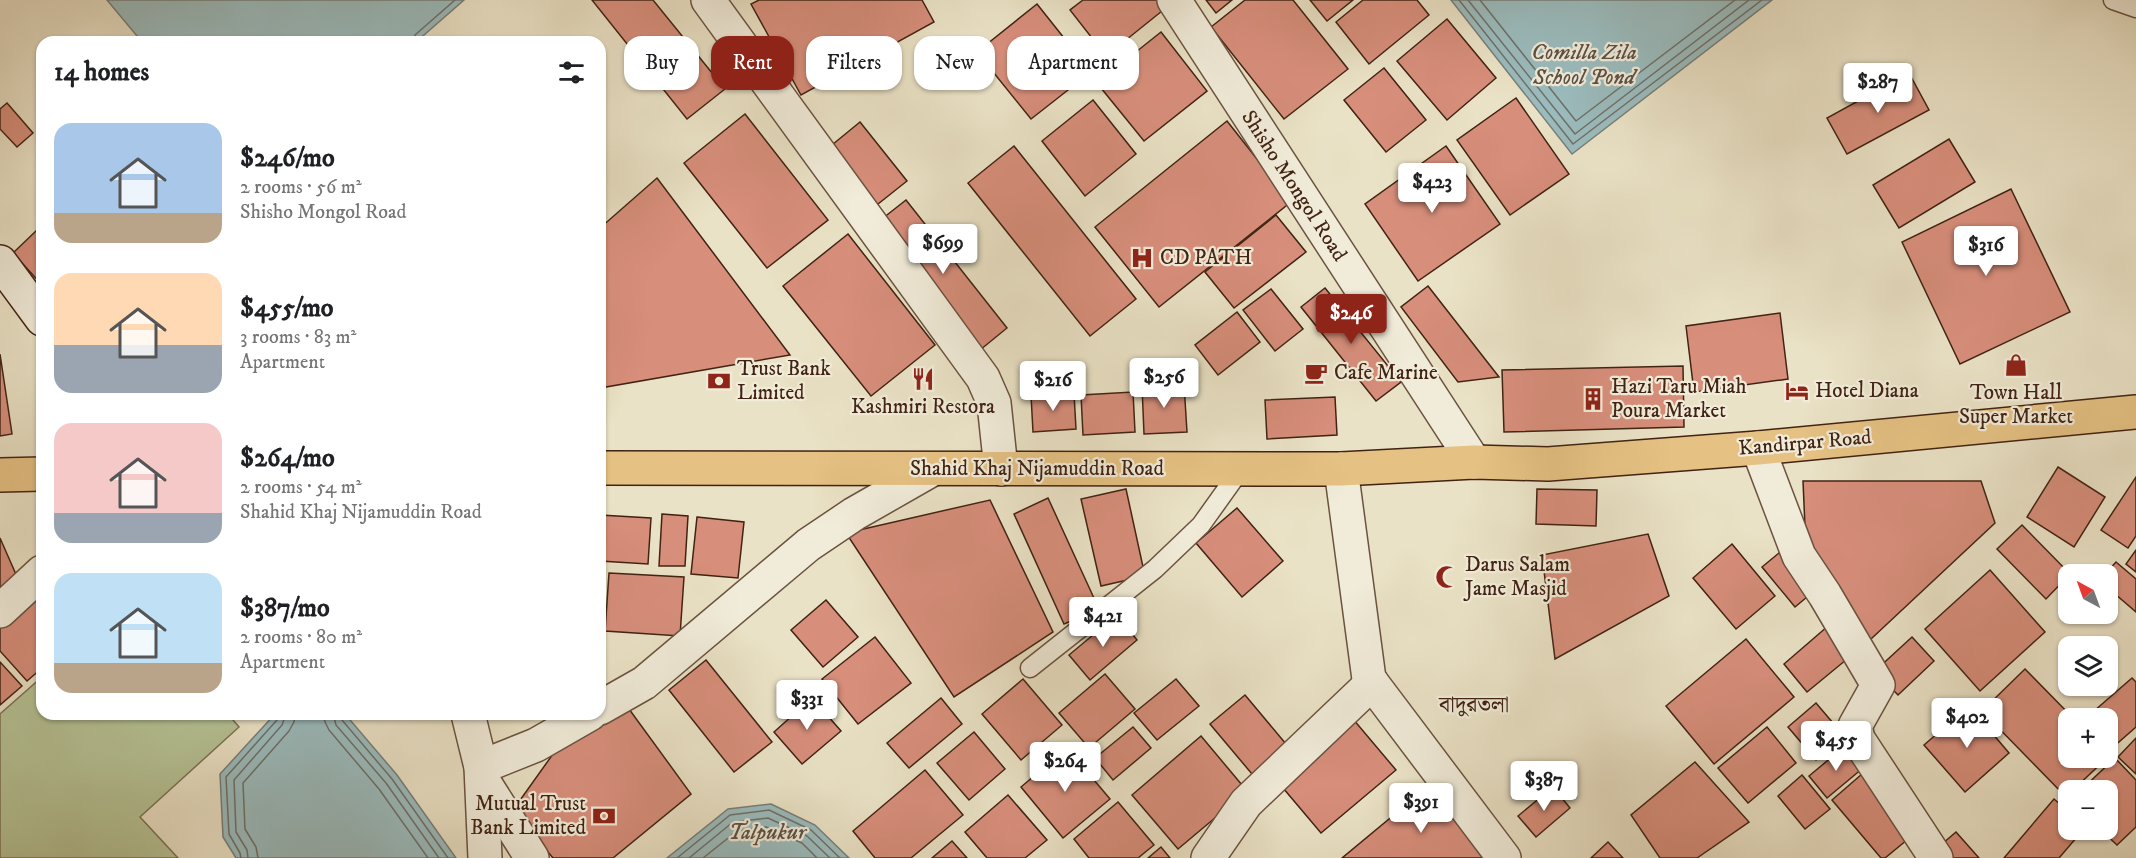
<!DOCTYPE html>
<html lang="en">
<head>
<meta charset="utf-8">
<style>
	body { margin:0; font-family:"IM FELL DW Pica","Noto Serif Bengali",serif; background:#f6f6f6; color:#202124; height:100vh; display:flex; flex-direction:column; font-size:22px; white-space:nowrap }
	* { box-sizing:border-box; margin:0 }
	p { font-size:20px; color:#757577 }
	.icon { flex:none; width:33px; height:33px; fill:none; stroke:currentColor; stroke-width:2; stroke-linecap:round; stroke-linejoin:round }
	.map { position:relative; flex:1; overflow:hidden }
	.sheet { position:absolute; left:36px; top:36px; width:570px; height:684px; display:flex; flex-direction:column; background:#fff; border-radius:18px; box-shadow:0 2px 4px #0004 }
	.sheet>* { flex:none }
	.banner { position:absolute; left:624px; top:36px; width:570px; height:54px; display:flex; gap:12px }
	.needle { width:39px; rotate:319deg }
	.controls { position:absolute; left:2058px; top:564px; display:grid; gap:12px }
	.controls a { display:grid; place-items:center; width:60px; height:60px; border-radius:12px; background:#fff; box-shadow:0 2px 4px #0004; font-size:30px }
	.price { position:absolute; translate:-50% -51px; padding:0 14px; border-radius:6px; background:#fff; color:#222; font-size:20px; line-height:39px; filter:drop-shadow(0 2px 3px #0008) }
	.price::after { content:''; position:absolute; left:50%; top:36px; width:18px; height:14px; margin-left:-9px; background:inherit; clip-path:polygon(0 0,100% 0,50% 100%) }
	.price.selected { background:#8f2418; color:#fff }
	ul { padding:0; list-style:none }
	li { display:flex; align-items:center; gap:18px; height:150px; padding:0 18px }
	li span { display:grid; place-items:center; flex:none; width:168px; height:120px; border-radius:18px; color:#555 }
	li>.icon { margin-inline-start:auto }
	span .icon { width:72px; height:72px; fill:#fffc; stroke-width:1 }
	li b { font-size:26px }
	h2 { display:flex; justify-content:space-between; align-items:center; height:72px; padding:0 18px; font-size:26px }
	.pill { padding:0 21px; border-radius:18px; background:#fff; box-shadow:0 2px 4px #0004; font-size:21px; line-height:54px }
	.pill.selected { background:#8f2418; color:#fff }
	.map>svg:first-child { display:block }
	.green { fill:#b6c396; stroke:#7c7354; stroke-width:1.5 }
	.water { fill:#9bbcbe; stroke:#777f7a; stroke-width:1.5 }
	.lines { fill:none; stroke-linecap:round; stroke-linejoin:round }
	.shore { stroke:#6e7068; stroke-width:1.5 }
	.building { fill:#d78e7b; stroke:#412313; stroke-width:1.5 }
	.lane-casing { stroke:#6b5340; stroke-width:21 }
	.street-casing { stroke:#6b5340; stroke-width:36 }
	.secondary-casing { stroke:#412313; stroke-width:36 }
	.primary-casing { stroke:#412313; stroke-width:36 }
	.lane { stroke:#f1ecda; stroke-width:18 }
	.street { stroke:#f1ecda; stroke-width:33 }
	.secondary { stroke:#f1ecda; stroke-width:33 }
	.primary { stroke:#e5c183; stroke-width:33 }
	.labels { text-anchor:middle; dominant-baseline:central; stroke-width:4.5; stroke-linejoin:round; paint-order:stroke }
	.street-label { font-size:21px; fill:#412313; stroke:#f1ecda }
	.poi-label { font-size:21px; fill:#412313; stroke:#f1ecda; text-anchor:start }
	.water-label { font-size:22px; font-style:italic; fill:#5c5146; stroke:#f1ecda }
	.neighbourhood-label { font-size:22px; fill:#412313; stroke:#f1ecda }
</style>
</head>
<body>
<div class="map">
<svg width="2136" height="858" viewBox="0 0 2136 858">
	<rect width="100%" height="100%" fill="#eae2c6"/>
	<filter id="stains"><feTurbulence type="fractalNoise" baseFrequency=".00333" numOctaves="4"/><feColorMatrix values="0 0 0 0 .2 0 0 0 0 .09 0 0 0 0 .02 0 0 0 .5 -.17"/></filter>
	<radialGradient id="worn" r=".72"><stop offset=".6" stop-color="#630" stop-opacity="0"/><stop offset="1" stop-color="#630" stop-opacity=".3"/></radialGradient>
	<polygon class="green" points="42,677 42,714 228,714 239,727 140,817 178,858 0,858 0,714"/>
	<g class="water">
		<polygon points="107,0 464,0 416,42 142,42"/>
		<polygon points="1451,0 1772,0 1572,154"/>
		<polygon points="275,714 345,714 397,775 456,858 236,858 223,837 220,774"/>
		<polygon points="771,804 815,825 849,858 667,858 728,809"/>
	</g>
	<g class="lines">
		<g class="shore">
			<polyline points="1459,0 1573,144 1762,0"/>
			<polyline points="1468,0 1575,134 1749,0"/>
			<polyline points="1480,0 1576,121 1735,0"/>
			<polyline points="413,42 415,35 455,0"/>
			<polyline points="324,714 325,722 329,730 379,789 428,858"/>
			<polyline points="333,714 336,725 386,783 439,858"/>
			<polyline points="341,714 342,720 392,779 448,858"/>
			<polyline points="241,858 240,853 229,834 226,777 277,720 278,714"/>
			<polyline points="248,858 247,850 236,832 234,780 282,725 286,714"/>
			<polyline points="258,858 256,847 245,829 243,783 289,731 294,722 295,714"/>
			<polyline points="677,858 730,815 769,810 811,830 840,858"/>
			<polyline points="689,858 733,822 768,818 807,836 830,858"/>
			<polyline points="703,858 737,831 766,827 802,843 817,858"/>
		</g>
	</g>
	<g class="building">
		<polygon points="592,0 653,0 725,89 687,119"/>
		<polygon points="759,0 922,0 934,22 801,95 751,4"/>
		<polygon points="1083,0 1161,0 1167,7 1106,56 1070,10"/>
		<polygon points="1206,0 1232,0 1216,13"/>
		<polygon points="1245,0 1293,0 1348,69 1284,119 1211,27"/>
		<polygon points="1310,0 1353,0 1327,21"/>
		<polygon points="1363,0 1417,0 1429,15 1369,64 1336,22"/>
		<polygon points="1037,4 1091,72 1031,119 977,52"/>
		<polygon points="1447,19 1496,78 1447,120 1397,61"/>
		<polygon points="1161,32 1207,91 1144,141 1097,83"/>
		<polygon points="1384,68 1426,120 1386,152 1344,100"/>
		<polygon points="1909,73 1929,110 1847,154 1827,118"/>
		<polygon points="1516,98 1569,174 1510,215 1457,140"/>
		<polygon points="1093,100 1136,154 1085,196 1042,141"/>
		<polygon points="7,103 33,133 17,147 0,129 0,109"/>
		<polygon points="745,114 828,220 767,268 684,163"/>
		<polygon points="1227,121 1291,202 1159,307 1095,227"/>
		<polygon points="860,122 907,181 873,208 827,149"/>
		<polygon points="1949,139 1975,182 1899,228 1873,185"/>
		<polygon points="1014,146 1136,299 1090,336 968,183"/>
		<polygon points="1446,146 1500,224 1418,281 1365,204"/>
		<polygon points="657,178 790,355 600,388 600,228"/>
		<polygon points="2011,189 2070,312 1960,364 1902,242"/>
		<polygon points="906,200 1007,328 980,350 878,222"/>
		<polygon points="1276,215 1306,252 1234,308 1205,272"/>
		<polygon points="37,230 42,236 42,285 13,253"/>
		<polygon points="848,234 935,345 871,396 783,286"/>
		<polygon points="1428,286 1499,377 1458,382 1401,307"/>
		<polygon points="1325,288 1401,382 1376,401 1301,307"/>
		<polygon points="1271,289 1303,329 1275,351 1243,310"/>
		<polygon points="1237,312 1260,342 1218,375 1195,345"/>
		<polygon points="1780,313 1788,379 1694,392 1686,326"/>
		<polygon points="0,354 12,434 0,436"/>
		<polygon points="1683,366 1684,427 1504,432 1502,370"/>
		<polygon points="1184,384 1187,432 1144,434 1142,386"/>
		<polygon points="1133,392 1135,432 1083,435 1081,395"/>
		<polygon points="1074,393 1076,429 1033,432 1031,395"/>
		<polygon points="1335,397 1337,435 1267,439 1265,400"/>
		<polygon points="2058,467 2105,497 2074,547 2027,517"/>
		<polygon points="2136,477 2136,536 2128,548 2101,530"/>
		<polygon points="1803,481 1981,481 1995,523 1871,639 1842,609 1819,570 1805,527"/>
		<polygon points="1126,489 1145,576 1101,586 1081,499"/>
		<polygon points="1537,489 1597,490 1596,526 1536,524"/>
		<polygon points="1048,498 1099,609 1064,624 1014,514"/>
		<polygon points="990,500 1053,632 954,697 846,533"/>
		<polygon points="1237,508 1283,561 1242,597 1196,543"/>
		<polygon points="662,514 688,516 685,566 659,566"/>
		<polygon points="600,515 651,518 648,564 600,561"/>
		<polygon points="697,517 744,522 738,578 691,574"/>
		<polygon points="2022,525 2070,574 2046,599 1997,549"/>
		<polygon points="1648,534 1669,596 1555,659 1542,555"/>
		<polygon points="0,538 18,579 0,588"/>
		<polygon points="1732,544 1775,596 1736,629 1693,578"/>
		<polygon points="1785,548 1819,587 1795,607 1762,567"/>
		<polygon points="2136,550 2136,572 2126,564"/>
		<polygon points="2116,562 2136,579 2136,612 2108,588 2108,574 2105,574"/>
		<polygon points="1990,570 2045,632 1980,691 1925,629"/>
		<polygon points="609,573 684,577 680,636 605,631"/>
		<polygon points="42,582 42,668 27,681 0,651 0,619"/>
		<polygon points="826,600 858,637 823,667 791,630"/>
		<polygon points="1117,615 1137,640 1090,680 1069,655"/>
		<polygon points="1828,626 1852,655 1807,692 1784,664"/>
		<polygon points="875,637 911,683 858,724 822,679"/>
		<polygon points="1912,637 1934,661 1898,695 1875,671"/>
		<polygon points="1746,639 1794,697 1714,764 1666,706"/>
		<polygon points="706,660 772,742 734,772 669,690"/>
		<polygon points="0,662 22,686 0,705"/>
		<polygon points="2025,669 2073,718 2068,718 2068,758 2108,758 2108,754 2109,756 2073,790 2068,790 2066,797 1982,711"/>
		<polygon points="1105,674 1135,709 1089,748 1059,713"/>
		<polygon points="2132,678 2136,682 2136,727 2112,748 2108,744 2108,718 2086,718"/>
		<polygon points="1023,679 1062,725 1021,760 982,714"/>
		<polygon points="1176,679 1199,706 1157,740 1134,713"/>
		<polygon points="1245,695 1286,744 1252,774 1210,724"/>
		<polygon points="812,698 841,731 802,764 774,732"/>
		<polygon points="941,698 962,724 909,768 887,743"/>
		<polygon points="1816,703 1844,736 1816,760 1788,727"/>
		<polygon points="1969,706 2009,753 1965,792 1924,745"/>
		<polygon points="629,709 691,794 613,858 553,858 513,810 553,754"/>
		<polygon points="1353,719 1396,770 1321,833 1278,782"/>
		<polygon points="1133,727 1151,748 1113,780 1095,758"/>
		<polygon points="1767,727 1796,763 1748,803 1718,768"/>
		<polygon points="974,732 1005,769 969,800 937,763"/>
		<polygon points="1201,736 1247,791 1178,849 1132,795"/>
		<polygon points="2136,738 2136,774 2118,757"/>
		<polygon points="1845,746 1863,768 1827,798 1809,776"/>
		<polygon points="1067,748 1110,799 1063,838 1021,787"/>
		<polygon points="2115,758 2136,780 2136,827 2117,845 2101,830 2108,830 2108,790 2081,790"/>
		<polygon points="1695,762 1749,822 1697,858 1660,858 1631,815"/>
		<polygon points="925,770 963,815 911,858 875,858 853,831"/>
		<polygon points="1862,774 1913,835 1885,858 1881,858 1832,800"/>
		<polygon points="1802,775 1830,809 1805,829 1778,796"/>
		<polygon points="1430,785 1490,858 1342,858"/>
		<polygon points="1553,787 1570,808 1536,837 1518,816"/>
		<polygon points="1008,795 1047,840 1025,858 987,858 965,832"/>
		<polygon points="2054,799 2068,811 2068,830 2083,830 2059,858 2004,858"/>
		<polygon points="1118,802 1154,845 1138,858 1089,858 1074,839"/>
		<polygon points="1956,832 1979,858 1942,858 1935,850"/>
		<polygon points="952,841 967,858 932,858"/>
		<polygon points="1608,842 1623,858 1591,858"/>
		<polygon points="1161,847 1170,858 1148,858"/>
	</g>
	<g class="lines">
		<g class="lane-casing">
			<g id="lane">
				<polyline points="2113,0 2136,8"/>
				<polyline points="1030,668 1155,569 1201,525 1241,469"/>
			</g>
		</g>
		<g class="street-casing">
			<g id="street">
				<polyline points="708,0 983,378 994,403 1001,469"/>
				<polyline points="1174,0 1474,462"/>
				<polyline points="1758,448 1799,556 1825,595 1878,685 1855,726 1858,739 1936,858"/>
				<polyline points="1341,469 1369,679 1504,858"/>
				<polyline points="0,611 42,572"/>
				<polyline points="600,708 644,683 808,545 854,514 931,470"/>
				<polyline points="468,714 481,767 485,858"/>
				<polyline points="481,767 536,745 590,714"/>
				<polyline points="482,779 532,858"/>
				<polyline points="1208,858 1246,803 1372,683"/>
			</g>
		</g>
		<g class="secondary-casing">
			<polyline id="secondary" points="0,262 42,319"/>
		</g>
		<g class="primary-casing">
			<g id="primary">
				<polyline points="600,468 1341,469 1474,462 1548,464 1758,448 2136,412"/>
				<polyline points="0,475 42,474"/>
			</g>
		</g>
		<use href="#lane" class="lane"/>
		<use href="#street" class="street"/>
		<use href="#secondary" class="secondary"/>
		<use href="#primary" class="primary"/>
	</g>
	<defs>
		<g id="hospital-bare" transform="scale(1.8)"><path d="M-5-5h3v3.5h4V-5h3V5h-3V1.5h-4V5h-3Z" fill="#8f2418" stroke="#f1ecda" stroke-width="2.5" paint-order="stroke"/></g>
		<g id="shop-bare" transform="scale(1.8)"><path d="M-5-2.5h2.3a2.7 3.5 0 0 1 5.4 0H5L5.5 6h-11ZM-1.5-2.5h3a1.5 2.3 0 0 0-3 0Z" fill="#8f2418" stroke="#f1ecda" stroke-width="2.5" paint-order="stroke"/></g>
		<g id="cafe-bare" transform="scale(1.8)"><path d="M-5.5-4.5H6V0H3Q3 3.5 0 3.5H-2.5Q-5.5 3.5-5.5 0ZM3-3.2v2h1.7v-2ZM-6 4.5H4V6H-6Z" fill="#8f2418" stroke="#f1ecda" stroke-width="2.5" paint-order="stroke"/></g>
		<g id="restaurant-bare" transform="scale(1.8)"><path d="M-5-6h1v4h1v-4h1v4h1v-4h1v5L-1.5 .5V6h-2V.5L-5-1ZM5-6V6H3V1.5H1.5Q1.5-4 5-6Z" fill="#8f2418" stroke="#f1ecda" stroke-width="2.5" paint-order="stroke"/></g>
		<g id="bank-bare" transform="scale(1.8)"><path d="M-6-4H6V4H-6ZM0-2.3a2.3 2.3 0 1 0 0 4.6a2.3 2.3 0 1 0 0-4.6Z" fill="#8f2418" stroke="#f1ecda" stroke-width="2.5" paint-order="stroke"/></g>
		<g id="hotel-bare" transform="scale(1.8)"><path d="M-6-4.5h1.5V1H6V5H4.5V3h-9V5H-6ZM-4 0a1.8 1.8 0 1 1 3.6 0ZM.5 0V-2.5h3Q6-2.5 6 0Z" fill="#8f2418" stroke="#f1ecda" stroke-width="2.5" paint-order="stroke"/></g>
		<g id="building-bare" transform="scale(1.8)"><path d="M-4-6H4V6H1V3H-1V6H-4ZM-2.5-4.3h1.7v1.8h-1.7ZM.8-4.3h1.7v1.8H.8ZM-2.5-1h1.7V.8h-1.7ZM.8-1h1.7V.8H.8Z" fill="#8f2418" stroke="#f1ecda" stroke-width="2.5" paint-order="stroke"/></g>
		<g id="mosque-bare" transform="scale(1.8)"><path d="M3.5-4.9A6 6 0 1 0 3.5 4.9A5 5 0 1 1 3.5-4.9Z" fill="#8f2418" stroke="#f1ecda" stroke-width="2.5" paint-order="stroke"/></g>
	</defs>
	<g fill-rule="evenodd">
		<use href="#hospital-bare" x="1142" y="258"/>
		<use href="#shop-bare" x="2016" y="365"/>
		<use href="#cafe-bare" x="1316" y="373"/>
		<use href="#restaurant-bare" x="923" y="379"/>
		<use href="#bank-bare" x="719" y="381"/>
		<use href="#hotel-bare" x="1797" y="391"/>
		<use href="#building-bare" x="1593" y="399"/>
		<use href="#mosque-bare" x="1447" y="577"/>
		<use href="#bank-bare" x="604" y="816"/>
	</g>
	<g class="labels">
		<g class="street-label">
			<text transform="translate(1294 186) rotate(57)">Shisho Mongol Road</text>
			<text transform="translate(1805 443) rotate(-5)">Kandirpar Road</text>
			<text x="1037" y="469">Shahid Khaj Nijamuddin Road</text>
		</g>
		<g class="poi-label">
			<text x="1160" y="258">CD PATH</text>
			<text x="737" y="369">Trust Bank<tspan x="737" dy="24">Limited</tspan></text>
			<text x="1334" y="373">Cafe Marine</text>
			<text x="1611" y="387">Hazi Taru Miah<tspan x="1611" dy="24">Poura Market</tspan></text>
			<text x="1815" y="391">Hotel Diana</text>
			<text x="2016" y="393" text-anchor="middle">Town Hall<tspan x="2016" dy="24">Super Market</tspan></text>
			<text x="923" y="407" text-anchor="middle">Kashmiri Restora</text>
			<text x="1465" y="565">Darus Salam<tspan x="1465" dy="24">Jame Masjid</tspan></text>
			<text x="586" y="804" text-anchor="end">Mutual Trust<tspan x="586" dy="24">Bank Limited</tspan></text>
		</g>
		<g class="water-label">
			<text x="1584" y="52">Comilla Zila<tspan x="1584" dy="25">School Pond</tspan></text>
			<text x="767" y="832">Talpukur</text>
		</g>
		<g class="neighbourhood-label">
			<text x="1474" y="705">বাদুরতলা</text>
		</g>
	</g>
	<rect width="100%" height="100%" filter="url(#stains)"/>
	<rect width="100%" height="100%" fill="url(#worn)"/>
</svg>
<div class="controls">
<a><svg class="needle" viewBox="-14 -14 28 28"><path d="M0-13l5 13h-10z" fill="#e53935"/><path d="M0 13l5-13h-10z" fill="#757577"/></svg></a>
<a><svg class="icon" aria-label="layers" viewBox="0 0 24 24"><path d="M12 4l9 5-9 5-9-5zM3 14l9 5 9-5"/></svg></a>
<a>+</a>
<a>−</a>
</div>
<b class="price" style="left:1878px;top:114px">$287</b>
<b class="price" style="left:1432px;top:214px">$423</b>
<b class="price" style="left:943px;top:275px">$699</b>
<b class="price" style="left:1986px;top:277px">$316</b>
<b class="price selected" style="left:1351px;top:345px">$246</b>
<b class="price" style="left:1164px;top:409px">$256</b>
<b class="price" style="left:1053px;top:412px">$216</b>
<b class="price" style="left:1103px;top:648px">$421</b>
<b class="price" style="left:807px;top:731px">$331</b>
<b class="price" style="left:1967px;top:749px">$402</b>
<b class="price" style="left:1836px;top:772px">$455</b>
<b class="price" style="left:1065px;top:793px">$264</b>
<b class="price" style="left:1544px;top:812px">$387</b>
<b class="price" style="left:1421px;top:834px">$391</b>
<div class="banner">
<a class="pill">Buy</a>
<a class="pill selected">Rent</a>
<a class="pill">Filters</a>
<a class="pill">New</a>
<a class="pill">Apartment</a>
</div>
<section class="sheet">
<h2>14 homes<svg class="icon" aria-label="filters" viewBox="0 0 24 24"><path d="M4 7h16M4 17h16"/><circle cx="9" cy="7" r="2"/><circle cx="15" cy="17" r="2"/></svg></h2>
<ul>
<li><span style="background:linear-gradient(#a9c7e8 75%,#b9a48a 0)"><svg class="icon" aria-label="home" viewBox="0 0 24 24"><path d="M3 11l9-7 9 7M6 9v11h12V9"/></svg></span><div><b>$246/mo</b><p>2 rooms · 56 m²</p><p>Shisho Mongol Road</p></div></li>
<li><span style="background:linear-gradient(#ffd9b3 60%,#9aa5b1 0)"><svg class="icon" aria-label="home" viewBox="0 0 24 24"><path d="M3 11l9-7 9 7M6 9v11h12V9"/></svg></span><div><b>$455/mo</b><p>3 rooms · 83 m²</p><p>Apartment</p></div></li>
<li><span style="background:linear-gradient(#f6c9c9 75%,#9aa5b1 0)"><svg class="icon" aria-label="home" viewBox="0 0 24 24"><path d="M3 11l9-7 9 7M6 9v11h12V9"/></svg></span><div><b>$264/mo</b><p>2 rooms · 54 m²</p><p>Shahid Khaj Nijamuddin Road</p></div></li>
<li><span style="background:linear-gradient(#bfe0f5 75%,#b9a48a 0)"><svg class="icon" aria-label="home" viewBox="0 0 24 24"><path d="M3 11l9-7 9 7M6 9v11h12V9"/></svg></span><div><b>$387/mo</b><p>2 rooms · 80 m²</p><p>Apartment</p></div></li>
</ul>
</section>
</div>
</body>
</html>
